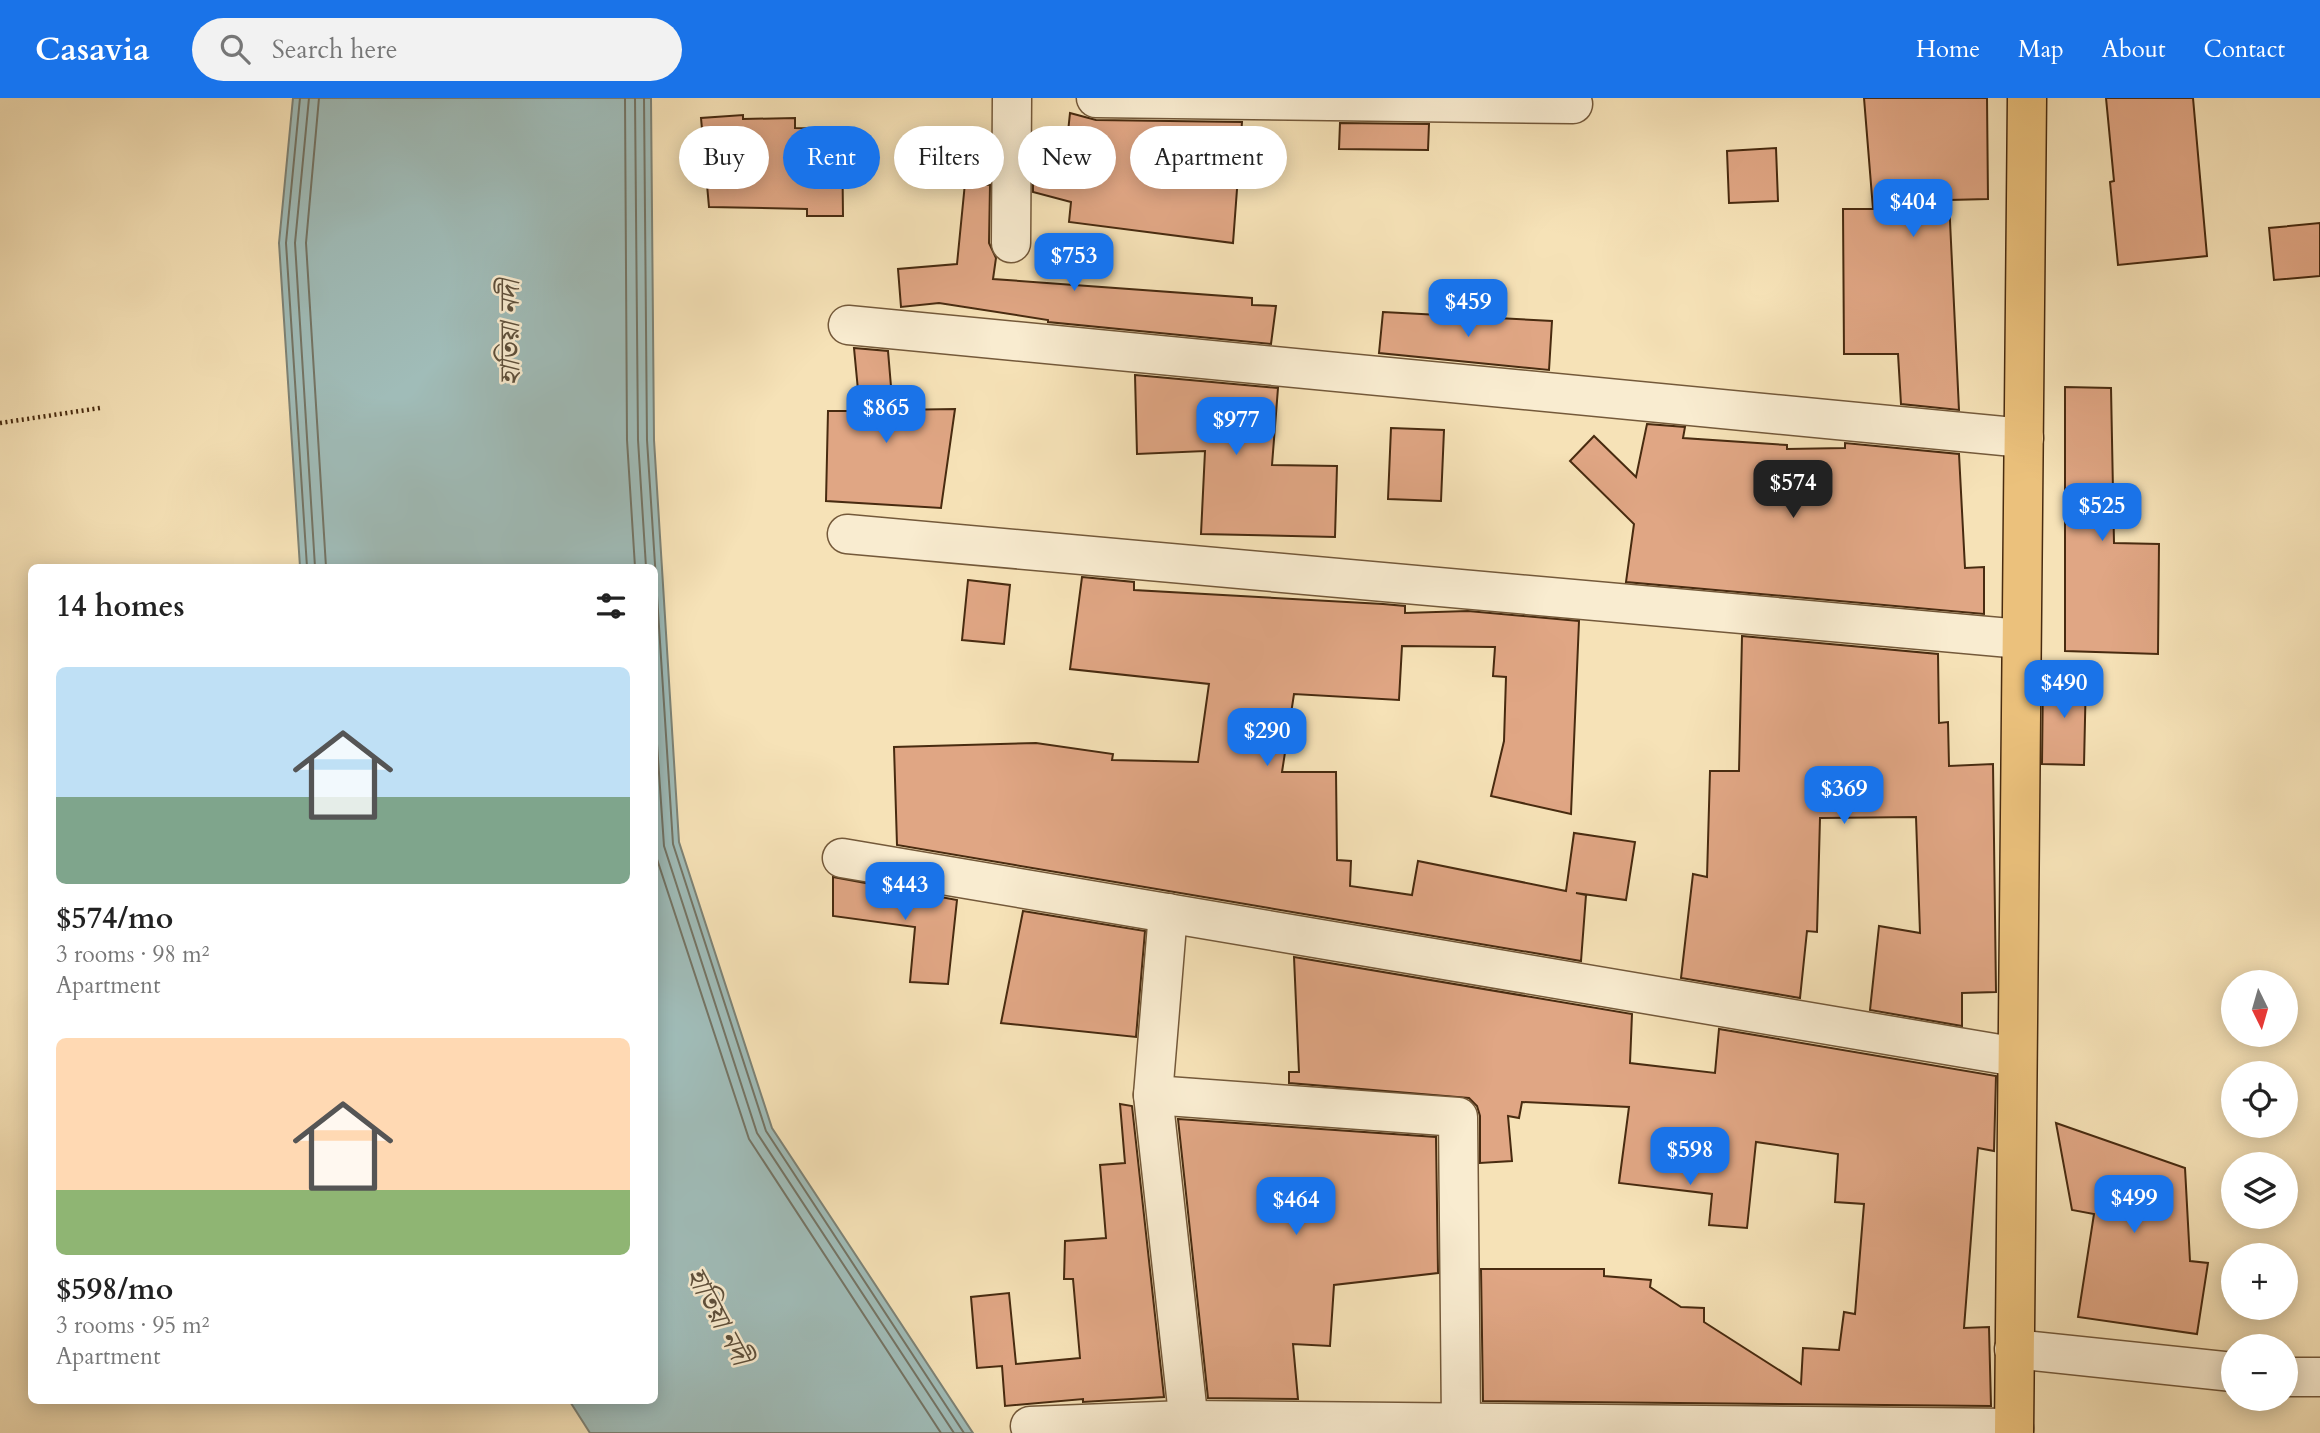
<!DOCTYPE html>
<html lang="en">
<head>
<meta charset="utf-8">
<style>
	body { margin:0; font-family:Cardo,"Noto Serif Bengali",serif; background:#f2f2f2; color:#222; height:100vh; display:flex; flex-direction:column; font-size:26px; white-space:nowrap }
	* { box-sizing:border-box; margin:0 }
	p { font-size:23px; color:#767676 }
	.icon { flex:none; width:38px; height:38px; fill:none; stroke:currentColor; stroke-width:2; stroke-linecap:round; stroke-linejoin:round }
	.map { position:relative; flex:1; overflow:hidden }
	.side { position:absolute; left:28px; top:466px; width:630px; height:840px; display:flex; flex-direction:column; background:#fff; border-radius:10px; box-shadow:0 4px 18px #0003 }
	.side>* { flex:none }
	.guide { position:absolute; left:679px; top:28px; width:665px; height:63px; display:flex; gap:14px }
	.needle { width:46px; rotate:175deg }
	.controls { position:absolute; left:2221px; top:872px; display:grid; gap:14px }
	.controls a { display:grid; place-items:center; width:77px; height:77px; border-radius:50%; background:#fff; box-shadow:0 4px 18px #0003; font-size:35px }
	.price { position:absolute; translate:-50% -60px; padding:0 16px; border-radius:14px; background:#1a73e8; color:#fff; font-size:23px; line-height:46px; filter:drop-shadow(0 2px 4px #0008) }
	.price::after { content:''; position:absolute; left:50%; top:42px; width:21px; height:16px; margin-left:-10px; background:inherit; clip-path:polygon(0 0,100% 0,50% 100%) }
	.price.current { background:#222; color:#fff }
	ul { padding:0; list-style:none }
	li { display:grid; align-content:center; gap:14px; height:371px; padding:0 28px }
	li span { display:grid; place-items:center; height:217px; border-radius:10px; color:#555 }
	li>.icon { margin-inline-start:auto }
	span .icon { width:126px; height:126px; fill:#fffc; stroke-width:1 }
	li b { font-size:30px }
	h2 { display:flex; justify-content:space-between; align-items:center; height:84px; padding:0 28px; font-size:30px }
	.pill { padding:0 24px; border-radius:32px; background:#fff; box-shadow:0 4px 18px #0003; font-size:24px; line-height:63px }
	.pill.current { background:#1a73e8; color:#fff }
	header { display:flex; align-items:center; gap:42px; box-sizing:border-box; height:98px; padding:0 35px; background:#1a73e8; color:#fff }
	header strong { font-size:33px }
	nav { display:flex; gap:38px; margin-inline-start:auto; font-size:24px }
	.search { width:490px; height:63px; background:#f2f2f2; display:flex; align-items:center; gap:18px; box-sizing:border-box; padding:0 24px; border-radius:38px; color:#767676; font-size:26px }
	.map>svg:first-child { display:block }
	.water { fill:#a0bcb8; stroke:#7d8275; stroke-width:2 }
	.lines { fill:none; stroke-linecap:round; stroke-linejoin:round }
	.shore { stroke:#747464; stroke-width:2 }
	.building { fill:#e0a684; stroke:#482b10; stroke-width:2 }
	.minor-casing { stroke:#74593a; stroke-width:41 }
	.major-casing { stroke:#482b10; stroke-width:41 }
	.path { stroke:#482b10; stroke-width:4.5; stroke-dasharray:2 3.5; stroke-linecap:butt }
	.minor { stroke:#f9ecd0; stroke-width:38 }
	.major { stroke:#ebc17c; stroke-width:38 }
	.labels { text-anchor:middle; dominant-baseline:central; stroke-width:5; stroke-linejoin:round; paint-order:stroke }
	.water-label { font-size:28px; font-style:italic; fill:#5e4f3a; stroke:#f9ecd0 }
</style>
</head>
<body>
<header>
<strong>Casavia</strong>
<div class="search"><svg class="icon" aria-label="search" viewBox="0 0 24 24"><circle cx="10" cy="10" r="6"/><path d="M15 15l6 6"/></svg>Search here</div>
<nav><a>Home</a><a>Map</a><a>About</a><a>Contact</a></nav>
</header>
<div class="map">
<svg width="2320" height="1335" viewBox="0 0 2320 1335">
	<rect width="100%" height="100%" fill="#f6e2b7"/>
	<filter id="stains"><feTurbulence type="fractalNoise" baseFrequency=".00286" numOctaves="4"/><feColorMatrix values="0 0 0 0 .2 0 0 0 0 .09 0 0 0 0 .02 0 0 0 .5 -.17"/></filter>
	<radialGradient id="worn" r=".72"><stop offset=".6" stop-color="#630" stop-opacity="0"/><stop offset="1" stop-color="#630" stop-opacity=".3"/></radialGradient>
	<polygon class="water" points="293,0 651,0 654,342 679,744 772,1030 973,1335 590,1335 569,1302 654,1302 654,469 300,469 279,145"/>
	<g class="lines">
		<g class="shore">
			<polyline points="300,0 286,145 307,469"/>
			<polyline points="309,0 295,145 315,469"/>
			<polyline points="319,0 306,145 326,469"/>
			<polyline points="625,0 627,342 635,469"/>
			<polyline points="635,0 638,342 646,469"/>
			<polyline points="644,0 647,342 673,746 766,1033 964,1335"/>
			<polyline points="654,602 664,748 757,1035 954,1335"/>
			<polyline points="654,752 749,1041 941,1335"/>
		</g>
	</g>
	<g class="building">
		<polygon points="1864,0 1987,0 1988,101 1949,102 1959,312 1901,306 1898,256 1844,256 1843,111 1873,111"/>
		<polygon points="2106,0 2193,0 2207,158 2118,167 2110,84 2114,83"/>
		<polygon points="1070,15 1096,22 1242,24 1233,145 1069,124 1071,104 1033,94 1033,71 1064,72"/>
		<polygon points="743,17 743,21 795,20 795,30 842,31 843,118 807,118 807,111 709,109 701,20"/>
		<polygon points="1340,25 1429,26 1428,52 1339,51"/>
		<polygon points="1776,50 1778,103 1729,105 1727,53"/>
		<polygon points="965,85 990,87 989,145 996,160 993,181 1252,200 1252,207 1276,208 1271,246 1048,224 1048,222 939,205 901,209 898,171 957,166"/>
		<polygon points="2320,125 2320,178 2274,182 2269,130"/>
		<polygon points="1383,214 1552,223 1549,272 1379,255"/>
		<polygon points="854,250 888,253 893,312 955,311 941,410 826,403 828,313 860,313"/>
		<polygon points="1135,277 1278,290 1272,367 1337,368 1335,439 1201,436 1205,353 1137,356"/>
		<polygon points="2065,289 2111,290 2114,445 2159,446 2158,556 2065,553"/>
		<polygon points="1647,326 1685,329 1683,340 1787,347 1787,351 1845,350 1845,345 1959,356 1965,470 1984,469 1984,516 1626,484 1634,426 1570,363 1594,338 1636,379"/>
		<polygon points="1391,330 1444,332 1441,403 1388,401"/>
		<polygon points="1082,479 1134,484 1134,492 1383,506 1405,508 1405,515 1468,513 1579,523 1571,716 1491,698 1504,643 1506,579 1493,578 1495,549 1402,548 1399,602 1294,596 1282,674 1336,674 1337,762 1351,763 1350,788 1412,797 1418,763 1566,793 1574,735 1635,744 1626,802 1576,795 1586,797 1581,863 897,747 894,649 1036,645 1113,656 1112,662 1198,664 1209,586 1070,571"/>
		<polygon points="968,482 1010,487 1004,546 962,542"/>
		<polygon points="1742,538 1938,556 1939,625 1948,624 1949,668 1993,666 1996,894 1962,895 1962,928 1870,912 1879,828 1920,835 1916,719 1820,720 1817,834 1807,833 1800,900 1681,880 1693,776 1707,779 1710,673 1739,673"/>
		<polygon points="2043,577 2086,577 2084,667 2042,666"/>
		<polygon points="833,779 957,802 948,886 910,884 915,829 833,818"/>
		<polygon points="1023,813 1145,833 1136,939 1001,925"/>
		<polygon points="1294,859 1632,916 1630,965 1715,975 1719,931 1996,978 1994,1053 1978,1050 1964,1230 1989,1229 1991,1308 1483,1303 1481,1171 1604,1171 1604,1178 1651,1182 1650,1189 1681,1209 1704,1210 1704,1224 1801,1286 1803,1250 1839,1252 1844,1214 1855,1216 1864,1106 1835,1104 1838,1056 1756,1044 1747,1130 1709,1127 1712,1096 1619,1085 1629,1009 1522,1004 1519,1020 1508,1018 1512,1063 1480,1065 1480,1018 1477,1008 1469,1000 1289,985 1289,974 1299,974"/>
		<polygon points="1120,1006 1132,1008 1164,1299 1083,1304 1083,1301 1005,1308 1002,1268 977,1270 971,1199 1009,1195 1016,1266 1080,1260 1073,1181 1064,1181 1065,1143 1106,1140 1100,1067 1125,1065"/>
		<polygon points="1178,1021 1436,1039 1438,1175 1334,1187 1330,1248 1293,1246 1298,1301 1208,1300"/>
		<polygon points="2056,1025 2185,1070 2190,1163 2208,1165 2197,1236 2078,1219 2094,1116 2072,1112"/>
	</g>
	<g class="lines">
		<g class="minor-casing">
			<g id="minor">
				<polyline points="1096,0 1573,6"/>
				<polyline points="1011,145 1012,0"/>
				<polyline points="848,227 2024,340"/>
				<polyline points="847,436 2021,541"/>
				<polyline points="842,760 2017,959"/>
				<polyline points="1168,815 1153,997 1190,1335"/>
				<polyline points="1153,997 1458,1019 1461,1324"/>
				<polyline points="2014,1251 2233,1274"/>
				<polyline points="2286,1279 2320,1279"/>
				<polyline points="1030,1328 1186,1322 2014,1330"/>
			</g>
		</g>
		<g class="major-casing">
			<polyline id="major" points="2014,1335 2027,0"/>
		</g>
		<polyline class="path" points="0,325 100,310"/>
		<use href="#minor" class="minor"/>
		<use href="#major" class="major"/>
	</g>
	<g class="labels">
		<g class="water-label">
			<text transform="translate(510 235) rotate(-90)">হাতিয়া নদী</text>
			<text transform="translate(718 1218) rotate(62)">হাতিয়া নদী</text>
		</g>
	</g>
	<rect width="100%" height="100%" filter="url(#stains)"/>
	<rect width="100%" height="100%" fill="url(#worn)"/>
</svg>
<div class="controls">
<a><svg class="needle" viewBox="-14 -14 28 28"><path d="M0-13l5 13h-10z" fill="#e53935"/><path d="M0 13l5-13h-10z" fill="#767676"/></svg></a>
<a><svg class="icon" aria-label="locate" viewBox="0 0 24 24"><circle cx="12" cy="12" r="6"/><path d="M12 2v4M12 18v4M2 12h4M18 12h4"/></svg></a>
<a><svg class="icon" aria-label="layers" viewBox="0 0 24 24"><path d="M12 4l9 5-9 5-9-5zM3 14l9 5 9-5"/></svg></a>
<a>+</a>
<a>−</a>
</div>
<b class="price" style="left:1913px;top:141px">$404</b>
<b class="price" style="left:1074px;top:195px">$753</b>
<b class="price" style="left:1468px;top:241px">$459</b>
<b class="price" style="left:886px;top:347px">$865</b>
<b class="price" style="left:1236px;top:359px">$977</b>
<b class="price current" style="left:1793px;top:422px">$574</b>
<b class="price" style="left:2102px;top:445px">$525</b>
<b class="price" style="left:2064px;top:622px">$490</b>
<b class="price" style="left:1267px;top:670px">$290</b>
<b class="price" style="left:1844px;top:728px">$369</b>
<b class="price" style="left:905px;top:824px">$443</b>
<b class="price" style="left:1690px;top:1089px">$598</b>
<b class="price" style="left:2134px;top:1137px">$499</b>
<b class="price" style="left:1296px;top:1139px">$464</b>
<div class="guide">
<a class="pill">Buy</a>
<a class="pill current">Rent</a>
<a class="pill">Filters</a>
<a class="pill">New</a>
<a class="pill">Apartment</a>
</div>
<section class="side">
<h2>14 homes<svg class="icon" aria-label="filters" viewBox="0 0 24 24"><path d="M4 7h16M4 17h16"/><circle cx="9" cy="7" r="2"/><circle cx="15" cy="17" r="2"/></svg></h2>
<ul>
<li><span style="background:linear-gradient(#bfe0f5 60%,#7fa58c 0)"><svg class="icon" aria-label="home" viewBox="0 0 24 24"><path d="M3 11l9-7 9 7M6 9v11h12V9"/></svg></span><div><b>$574/mo</b><p>3 rooms · 98 m²</p><p>Apartment</p></div></li>
<li><span style="background:linear-gradient(#ffd9b3 70%,#8fb573 0)"><svg class="icon" aria-label="home" viewBox="0 0 24 24"><path d="M3 11l9-7 9 7M6 9v11h12V9"/></svg></span><div><b>$598/mo</b><p>3 rooms · 95 m²</p><p>Apartment</p></div></li>
</ul>
</section>
</div>
</body>
</html>
